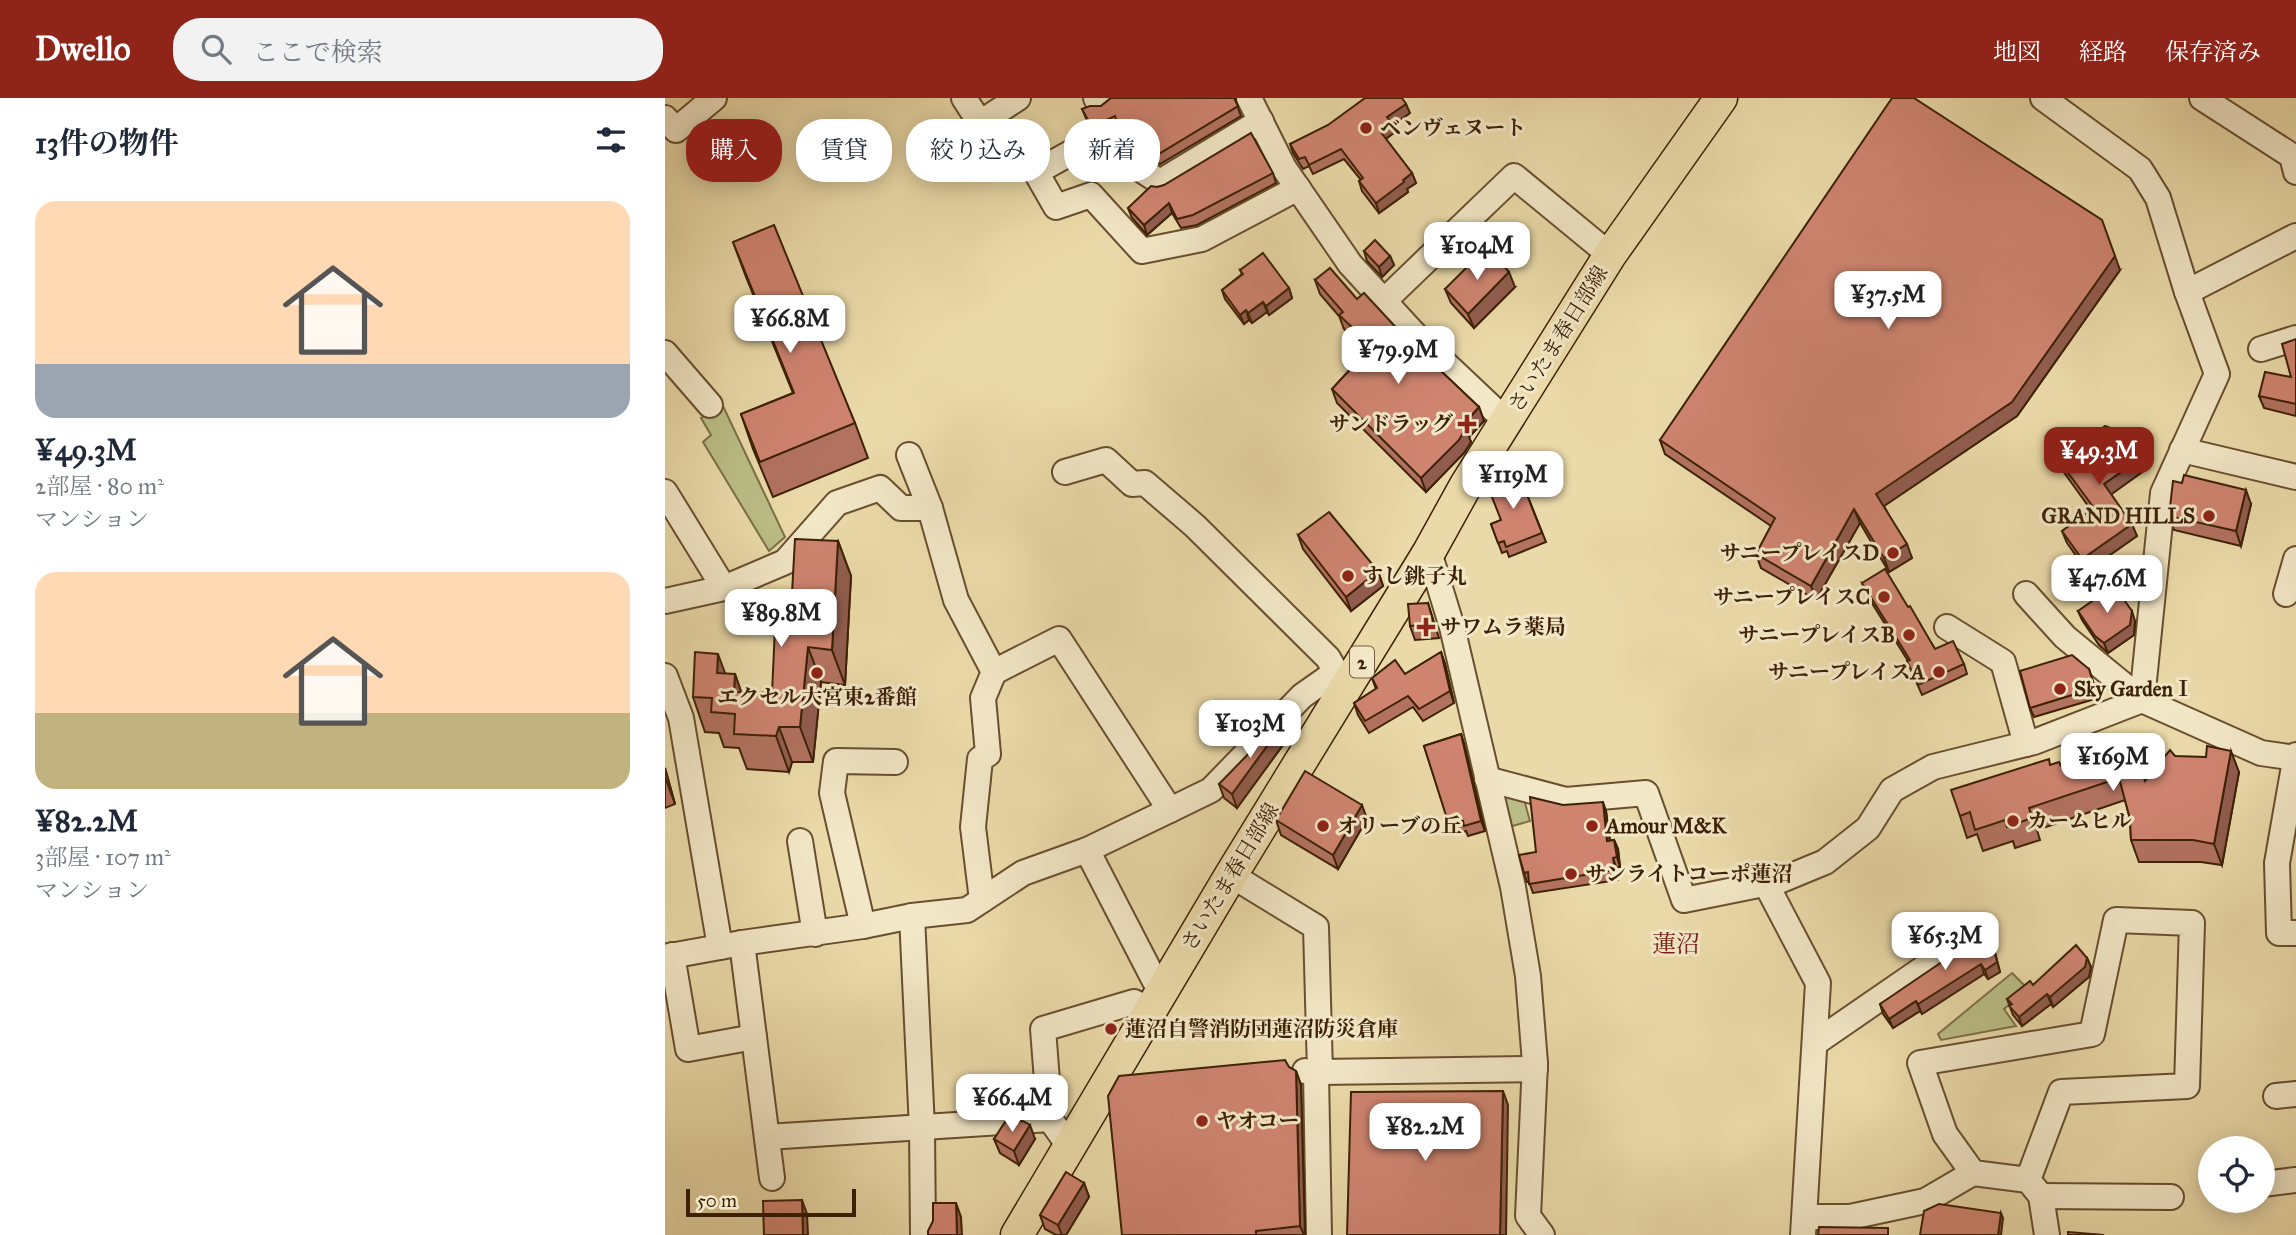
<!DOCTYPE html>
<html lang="ja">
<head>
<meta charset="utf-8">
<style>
	body { margin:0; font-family:"IM FELL Great Primer","Noto Serif JP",serif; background:#f2f2f3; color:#1f2937; height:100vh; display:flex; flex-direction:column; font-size:26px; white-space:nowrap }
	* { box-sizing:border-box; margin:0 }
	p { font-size:23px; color:#747a83 }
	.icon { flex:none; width:38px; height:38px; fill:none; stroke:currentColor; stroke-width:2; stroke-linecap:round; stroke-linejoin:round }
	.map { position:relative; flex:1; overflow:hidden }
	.drawer { display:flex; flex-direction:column; background:#fff; width:665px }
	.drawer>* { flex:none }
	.top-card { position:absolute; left:21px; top:21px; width:665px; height:63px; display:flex; gap:14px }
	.fabs { position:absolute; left:1533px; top:1038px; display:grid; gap:14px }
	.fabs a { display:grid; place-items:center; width:77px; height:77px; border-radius:50%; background:#fff; box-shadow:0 4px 18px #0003; font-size:35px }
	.scale { position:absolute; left:21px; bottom:18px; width:170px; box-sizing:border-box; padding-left:7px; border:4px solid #3d2106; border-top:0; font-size:19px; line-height:24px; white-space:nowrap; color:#3d2106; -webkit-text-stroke:5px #f2e7c7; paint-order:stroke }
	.price { position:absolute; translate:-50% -60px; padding:0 16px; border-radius:14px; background:#fff; color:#222; font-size:23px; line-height:46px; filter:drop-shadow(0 2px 4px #0008) }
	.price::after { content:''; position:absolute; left:50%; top:42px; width:21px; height:16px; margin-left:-10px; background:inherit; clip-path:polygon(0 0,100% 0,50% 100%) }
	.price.selected { background:#8f2418; color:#fff }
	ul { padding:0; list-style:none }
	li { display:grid; align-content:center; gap:14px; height:371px; padding:0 35px }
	li span { display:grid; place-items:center; height:217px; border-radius:21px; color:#555 }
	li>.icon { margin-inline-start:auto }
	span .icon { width:126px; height:126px; fill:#fffc; stroke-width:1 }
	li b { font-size:30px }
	h2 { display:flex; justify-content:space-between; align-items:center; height:84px; padding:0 35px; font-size:30px }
	.tag { padding:0 24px; border-radius:28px; background:#fff; box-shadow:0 4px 18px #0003; font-size:24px; line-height:63px }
	.tag.selected { background:#8f2418; color:#fff }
	header { display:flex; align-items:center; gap:42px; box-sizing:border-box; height:98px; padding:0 35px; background:#8f2418; color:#fff }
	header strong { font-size:33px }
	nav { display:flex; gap:38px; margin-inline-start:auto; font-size:24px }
	.search { width:490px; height:63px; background:#f2f2f3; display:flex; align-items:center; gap:18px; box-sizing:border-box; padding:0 24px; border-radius:28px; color:#747a83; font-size:26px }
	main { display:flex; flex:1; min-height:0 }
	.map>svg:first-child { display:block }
	.green { fill:#bbbe86; stroke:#7c7046; stroke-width:2 }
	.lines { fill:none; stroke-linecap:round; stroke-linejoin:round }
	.minor-casing { stroke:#684f2f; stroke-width:28 }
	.major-casing { stroke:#3d2106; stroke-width:35 }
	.minor { stroke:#f2e7c7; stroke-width:24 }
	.major { stroke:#ebdaa9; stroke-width:32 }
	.wall { fill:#b27260; stroke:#3d2106; stroke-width:2 }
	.shaded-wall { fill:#915c4e; stroke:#3d2106; stroke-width:2 }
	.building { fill:#cf8470; stroke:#3d2106; stroke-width:2 }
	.poi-dot { fill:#8f2418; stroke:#f2e7c7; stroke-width:2.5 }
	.labels { text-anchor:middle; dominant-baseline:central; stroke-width:6; stroke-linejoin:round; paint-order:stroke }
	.shield { fill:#f2e7c7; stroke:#735c40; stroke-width:2 }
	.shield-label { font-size:19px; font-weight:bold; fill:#3d2106 }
	.poi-label { font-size:21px; font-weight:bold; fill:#3d2106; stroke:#f2e7c7; text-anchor:start }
	.street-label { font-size:21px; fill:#3d2106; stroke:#f2e7c7 }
	.quarter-label { font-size:24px; fill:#7a1f14; stroke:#f2e7c7 }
</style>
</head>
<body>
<header>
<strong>Dwello</strong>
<div class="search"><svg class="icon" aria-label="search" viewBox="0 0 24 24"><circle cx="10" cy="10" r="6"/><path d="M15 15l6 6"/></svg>ここで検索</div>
<nav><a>地図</a><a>経路</a><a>保存済み</a></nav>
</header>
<main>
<section class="drawer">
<h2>13件の物件<svg class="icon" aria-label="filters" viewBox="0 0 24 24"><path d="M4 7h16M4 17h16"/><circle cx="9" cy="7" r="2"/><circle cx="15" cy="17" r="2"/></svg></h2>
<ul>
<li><span style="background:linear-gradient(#ffd9b3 75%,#9aa5b1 0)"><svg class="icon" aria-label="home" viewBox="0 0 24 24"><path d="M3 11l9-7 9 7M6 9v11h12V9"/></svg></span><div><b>¥49.3M</b><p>2部屋 · 80 m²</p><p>マンション</p></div></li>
<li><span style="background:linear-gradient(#ffd9b3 65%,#c2b280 0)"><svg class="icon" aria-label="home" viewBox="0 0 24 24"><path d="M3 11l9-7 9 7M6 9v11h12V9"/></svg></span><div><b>¥82.2M</b><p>3部屋 · 107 m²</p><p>マンション</p></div></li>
</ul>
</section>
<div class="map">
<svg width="1631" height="1137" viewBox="0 0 1631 1137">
	<rect width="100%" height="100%" fill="#ebdaa9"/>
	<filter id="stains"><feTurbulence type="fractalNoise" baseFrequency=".00286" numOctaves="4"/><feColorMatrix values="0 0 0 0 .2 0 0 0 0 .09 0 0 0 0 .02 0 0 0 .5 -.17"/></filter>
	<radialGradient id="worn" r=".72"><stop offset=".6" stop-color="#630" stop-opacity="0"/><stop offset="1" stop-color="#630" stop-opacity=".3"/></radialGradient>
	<g class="green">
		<polygon points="57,306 120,439 104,453 38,344 46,337 36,320"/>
		<polygon points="832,689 858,698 865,723 844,729"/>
		<polygon points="1347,875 1363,891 1339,911 1351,928 1276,942 1273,936"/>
	</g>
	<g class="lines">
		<g class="minor-casing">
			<g id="minor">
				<polyline points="299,0 315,25 353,0"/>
				<polyline points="431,0 433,4 441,0"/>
				<polyline points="584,0 619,70 685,166 753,240 841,323"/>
				<polyline points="1537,0 1627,58 1631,74"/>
				<polyline points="0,20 11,32 49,0"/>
				<polyline points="596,23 495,84 438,47 411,52 371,74 391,109 426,97 477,153 537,141 633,90"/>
				<polyline points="1522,194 1631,138"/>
				<polyline points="719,203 849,78 945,157"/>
				<polyline points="1596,251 1631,240"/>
				<polyline points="0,255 45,307"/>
				<polyline points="1517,352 1631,379"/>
				<polyline points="244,357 265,410 291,502 329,574 394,541 505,712 546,692 637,598 671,574 685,583"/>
				<polyline points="400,374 441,362 467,386 480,385 530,428 663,560 671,574"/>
				<polyline points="0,394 59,490"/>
				<polyline points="764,454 787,529 848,789 863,878 870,965 863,1118 877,1137"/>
				<polyline points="1361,496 1400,539 1477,602 1498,395 1552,276 1522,194 1493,100 1475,71 1378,0"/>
				<polyline points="1621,496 1631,461"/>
				<polyline points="0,503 59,490 120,464 172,405 215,390 236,410 265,410"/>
				<polyline points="1282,529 1338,564 1361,646"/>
				<polyline points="0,578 16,620 55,849"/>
				<polyline points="1631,657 1612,765 1614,835 1631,835"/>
				<polyline points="822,681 901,702 981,695 1019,802 1114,783 1160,764 1203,730 1227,692 1268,669 1369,644 1477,602 1596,655 1631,660"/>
				<polyline points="135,743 150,836"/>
				<polyline points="422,752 496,895"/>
				<polyline points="566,777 651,829 655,974 870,971"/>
				<polyline points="1101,786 1153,885 1138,1137"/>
				<polyline points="317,802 308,729 315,661 323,656 318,600 329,574"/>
				<polyline points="247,818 257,1030 258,1137"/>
				<polyline points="198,828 167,695 171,663 230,664"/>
				<polyline points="77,845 107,1080"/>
				<polyline points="7,857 23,951 89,939"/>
				<polyline points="0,859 77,845 198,828 247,818 302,812 358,775 422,752 505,712"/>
				<polyline points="1150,945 1285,852"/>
				<polyline points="640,973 651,976 654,1137"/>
				<polyline points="1611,998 1631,996"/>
				<polyline points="385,1021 378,931 469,904 486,912"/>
				<polyline points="102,1039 385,1021 404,1048"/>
				<polyline points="1363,1082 1396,994 1522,988 1527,825 1451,822 1427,936 1255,965 1280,1036 1308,1075 1363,1082 1376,1098 1382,1137"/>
				<polyline points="1598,1086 1631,1082"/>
				<polyline points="1376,1098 1506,1099"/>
				<polyline points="1140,1119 1185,1119 1260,1103 1308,1075"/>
			</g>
		</g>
		<g class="major-casing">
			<polyline id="major" points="352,1137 566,777 764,454 801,387 945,157 1056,0"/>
		</g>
		<use href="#minor" class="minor"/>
		<use href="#major" class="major"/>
	</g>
	<g class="wall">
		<polygon points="446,0 571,0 571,4 576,18 495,66 468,49 465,41 459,43 453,28 440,33 427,34 417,11 436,8"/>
		<polygon points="745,15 727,28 730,34 721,41 747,75 751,85 742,91 743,94 714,115 697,93 694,83 696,82 679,61 648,76 644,68 638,71 628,55 625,46"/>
		<polygon points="608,75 611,85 532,127 516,130 507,115 482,137 467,120 463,110 492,89"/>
		<polygon points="68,144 190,325 203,360 108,399 88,351 76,316 128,295 81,179"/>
		<polygon points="699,153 725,158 729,167 717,179 702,163"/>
		<polygon points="575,172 624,190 627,200 604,217 602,214 587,225 584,222 579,226 560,201 557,192 577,176"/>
		<polygon points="1455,172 1352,318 1219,408 1247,460 1224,474 1195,425 1151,502 1096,470 1091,456 1106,428 1000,356 995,342"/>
		<polygon points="650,182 692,201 738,237 814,309 819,323 804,339 806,344 799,355 761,394 672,305 667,291 702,253 679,231 674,218 655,196"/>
		<polygon points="850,189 809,230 786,205 780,191"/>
		<polygon points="1631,241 1631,318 1599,310 1594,298 1626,279"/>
		<polygon points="1461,346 1484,369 1446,396 1472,438 1422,473 1402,445 1397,433 1426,412 1398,373 1393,361"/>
		<polygon points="853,374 881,444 844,459 842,453 837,455 826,426 836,422"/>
		<polygon points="1586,406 1576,448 1509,432 1504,418"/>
		<polygon points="633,437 713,473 718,488 686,513 638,451"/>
		<polygon points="173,443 186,478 180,587 156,584 148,664 127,664 124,674 82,671 74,650 59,649 54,635 40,634 28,599 61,576 70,576 76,594 107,595 125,531"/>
		<polygon points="1197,485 1243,509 1270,551 1299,566 1302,576 1257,597 1246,572 1243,563 1200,494"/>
		<polygon points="763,505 774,540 750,542 745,528"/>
		<polygon points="1413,513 1470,523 1469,537 1443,555 1434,547 1417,522"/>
		<polygon points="776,554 780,566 789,605 758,623 748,609 704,635 693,617 689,605 711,591 707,580 740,576"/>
		<polygon points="1424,571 1433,600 1369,619 1365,610"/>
		<polygon points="634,625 572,710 559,700 554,686"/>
		<polygon points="796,636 799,646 820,733 803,738 801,733 788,737 759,648"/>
		<polygon points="1468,645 1481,682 1510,658 1574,674 1557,767 1536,764 1474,764 1466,742 1465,721 1460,702 1372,732 1375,742 1350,750 1348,743 1318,753 1312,736 1302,740 1295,718 1386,667 1396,668 1404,672 1447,657"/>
		<polygon points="0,670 10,706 0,710"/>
		<polygon points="898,707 941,713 945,743 949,742 953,751 955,769 951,769 953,782 868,795 864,784 862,784 859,775"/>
		<polygon points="702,721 673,771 616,737 611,722"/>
		<polygon points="1329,851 1335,874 1323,881 1319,876 1257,916 1255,913 1228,930 1218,916 1215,906"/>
		<polygon points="1422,860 1426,869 1424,879 1388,909 1386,906 1357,928 1348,917 1342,901 1368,887"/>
		<polygon points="624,969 631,973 636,987 640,1137 457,1137"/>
		<polygon points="329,1041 370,1041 354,1067 335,1055"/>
		<polygon points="419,1085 424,1099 401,1137 391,1137 380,1131 375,1117"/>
	</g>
	<g class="shaded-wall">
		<polygon points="741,6 745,15 727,28 730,34 719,42 715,33 722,19"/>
		<polygon points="747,75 751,85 742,91 743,94 714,115 711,105"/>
		<polygon points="504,105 507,115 482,137 479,127"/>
		<polygon points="725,158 729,167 717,179 714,169"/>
		<polygon points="1450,158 1455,172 1352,318 1216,410 1211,396"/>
		<polygon points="844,174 850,189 809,230 803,216"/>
		<polygon points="624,190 627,200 604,217 601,208"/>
		<polygon points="598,204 602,214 587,225 583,215"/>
		<polygon points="581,212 584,222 579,226 575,217"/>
		<polygon points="814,309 819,323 804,339 806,344 799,355 761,394 756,380 798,327"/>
		<polygon points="1480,357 1484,369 1444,398 1439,386"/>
		<polygon points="1581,392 1586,406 1576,448 1571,433"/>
		<polygon points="1189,411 1195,425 1151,502 1146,488"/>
		<polygon points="1467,426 1472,438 1422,473 1417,461"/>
		<polygon points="173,443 186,478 180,587 167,552"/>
		<polygon points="1242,446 1247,460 1224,474 1219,460"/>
		<polygon points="713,473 718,488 686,513 681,499"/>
		<polygon points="1467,513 1470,523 1469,537 1443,555 1439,545"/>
		<polygon points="143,549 156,584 148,664 135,629"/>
		<polygon points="776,554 780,566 789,605 785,593"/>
		<polygon points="53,556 66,591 52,575"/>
		<polygon points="70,576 82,611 69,594"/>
		<polygon points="629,611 634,625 572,710 567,696"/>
		<polygon points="114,629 127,664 124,674 111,638"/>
		<polygon points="796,636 799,646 820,733 816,723"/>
		<polygon points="1566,653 1574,674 1557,767 1549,746"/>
		<polygon points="0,670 10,706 0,679"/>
		<polygon points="938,704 941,713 946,752 942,743"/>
		<polygon points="697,707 702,721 673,771 668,757"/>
		<polygon points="949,742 953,751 955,769 952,759"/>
		<polygon points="948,760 951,769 953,782 950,772"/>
		<polygon points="1329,851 1335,874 1323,881 1320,872"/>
		<polygon points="1422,860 1426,869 1424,879 1388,909 1385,899"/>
		<polygon points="1316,866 1319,876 1257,916 1253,906"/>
		<polygon points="1382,896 1386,906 1357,928 1354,919"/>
		<polygon points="1251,903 1255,913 1228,930 1224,921"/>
		<polygon points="631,973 636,987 640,1137 639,1137 635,1128"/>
		<polygon points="838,993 843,1007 841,1137 835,1137"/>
		<polygon points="365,1027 370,1041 354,1067 349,1053"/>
		<polygon points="419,1085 424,1099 401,1137 397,1137 393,1127"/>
		<polygon points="137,1102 142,1116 143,1137 138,1137"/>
		<polygon points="291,1105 296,1119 297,1137 292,1137"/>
		<polygon points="1336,1115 1338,1120 1336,1137 1333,1137"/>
	</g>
	<g class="building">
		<polygon points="446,0 569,0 573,8 492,57 465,39 462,31 456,34 450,18 437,24 424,24 417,11 425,8 436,8"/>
		<polygon points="700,0 737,0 741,6 722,19 726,25 715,33 747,75 738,82 739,84 711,105 694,83 698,80 676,51 644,67 640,59 634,61 625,46 663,27"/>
		<polygon points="1227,0 1249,0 1437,122 1450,158 1347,304 1211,396 1242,446 1219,460 1189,411 1146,488 1091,456 1110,420 995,342"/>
		<polygon points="586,35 608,75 528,117 512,121 504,105 479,127 463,110 486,88 492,89 499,87"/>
		<polygon points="109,127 190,325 95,364 76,316 129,295 68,144"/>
		<polygon points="710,142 725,158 714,169 699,153"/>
		<polygon points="598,155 624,190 601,208 598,204 583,215 581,212 575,217 557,192 578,176 575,172"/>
		<polygon points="828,156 844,174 803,216 780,191 808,163"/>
		<polygon points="665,170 692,201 699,195 738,237 814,309 798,327 801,330 794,342 756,380 667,291 707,248 674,217 678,214 650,182"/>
		<polygon points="1631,241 1631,306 1594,298 1600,274 1626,279 1617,246"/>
		<polygon points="1440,328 1451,332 1461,346 1469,341 1480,357 1439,386 1467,426 1417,461 1397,433 1429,410 1393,361"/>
		<polygon points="853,374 877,435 841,449 839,443 833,445 826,426 836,422 825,394 830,382"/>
		<polygon points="1519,377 1581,392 1571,433 1504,418 1508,383 1517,385"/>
		<polygon points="664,414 713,473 681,499 633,437"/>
		<polygon points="130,441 173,443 167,552 143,549 135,629 114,629 111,638 69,636 70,616 46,614 47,600 28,599 30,554 53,556 52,575 70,576 69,594 107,595 110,530 125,531"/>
		<polygon points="1220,471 1243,509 1245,508 1270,551 1288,543 1299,566 1253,587 1242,563 1245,562 1197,485"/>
		<polygon points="1449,488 1467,513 1465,527 1439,545 1430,538 1413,513"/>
		<polygon points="763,505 769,526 745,528 743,506"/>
		<polygon points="776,554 785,593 754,611 743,598 700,623 689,605 712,590 707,580 730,562 740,576"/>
		<polygon points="1407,557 1424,571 1430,590 1365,610 1355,573"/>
		<polygon points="628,610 629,611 567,696 554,686"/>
		<polygon points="796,636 816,723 799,728 798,723 784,727 759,648"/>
		<polygon points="1468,645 1480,683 1505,652 1510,658 1541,659 1542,648 1566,653 1549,746 1528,742 1466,742 1465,721 1454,680 1364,710 1367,720 1342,729 1340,722 1310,732 1305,714 1295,718 1286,692 1384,661 1385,667 1394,664 1396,668 1402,666 1404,672 1447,657 1445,652"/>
		<polygon points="640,673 697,707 668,757 611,722"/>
		<polygon points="865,699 898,707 938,704 942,743 949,742 952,759 948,760 950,772 864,786 863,774 859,775 854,757 871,754"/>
		<polygon points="1312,826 1329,851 1332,864 1320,872 1316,866 1253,906 1251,903 1224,921 1215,906 1290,855 1295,848 1295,838"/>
		<polygon points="1411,847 1422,860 1420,869 1385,899 1382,896 1354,919 1344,908 1347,906 1342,901 1365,883 1368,887"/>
		<polygon points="620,962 624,969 631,973 635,1128 591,1133 591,1137 457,1137 443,998 454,978"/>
		<polygon points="838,993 835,1137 682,1137 686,994"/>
		<polygon points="358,1023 365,1027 349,1053 329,1041 340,1024"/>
		<polygon points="401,1074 419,1085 393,1127 375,1117"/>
		<polygon points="137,1102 138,1137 99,1137 98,1103"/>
		<polygon points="268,1105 291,1105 292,1137 263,1137 263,1133 268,1123"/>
		<polygon points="1274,1106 1336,1115 1333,1137 1255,1137 1259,1113"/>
		<polygon points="1154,1129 1223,1130 1223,1137 1153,1137"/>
		<polygon points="1403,1134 1439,1137 1403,1137"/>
	</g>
	<g class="poi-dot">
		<circle cx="701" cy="30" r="7"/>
		<path d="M798.5 315.5h7v7h7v7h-7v7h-7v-7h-7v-7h7z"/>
		<circle cx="1544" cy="418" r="7"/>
		<circle cx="1228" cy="455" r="7"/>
		<circle cx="683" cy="478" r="7"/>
		<circle cx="1219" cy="499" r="7"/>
		<path d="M757.5 518.5h7v7h7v7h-7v7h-7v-7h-7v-7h7z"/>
		<circle cx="1244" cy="537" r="7"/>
		<circle cx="1274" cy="574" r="7"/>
		<circle cx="152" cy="575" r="7"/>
		<circle cx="1395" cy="591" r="7"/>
		<circle cx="1348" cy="723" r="7"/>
		<circle cx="658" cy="728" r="7"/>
		<circle cx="927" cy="728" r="7"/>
		<circle cx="906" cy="776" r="7"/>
		<circle cx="446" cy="931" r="7"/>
		<circle cx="537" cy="1023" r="7"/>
	</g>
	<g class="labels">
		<rect class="shield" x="685" y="548.5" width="24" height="31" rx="5"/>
		<g class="shield-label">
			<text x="697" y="564">2</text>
		</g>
		<g class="poi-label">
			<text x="715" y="30">ベンヴェヌート</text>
			<text x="788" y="326" text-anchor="end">サンドラッグ</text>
			<text x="1530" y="418" text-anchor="end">GRAND HILLS</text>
			<text x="1214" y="455" text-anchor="end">サニープレイスD</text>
			<text x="697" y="478">すし銚子丸</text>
			<text x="1205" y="499" text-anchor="end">サニープレイスC</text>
			<text x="775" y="529">サワムラ薬局</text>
			<text x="1230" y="537" text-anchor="end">サニープレイスB</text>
			<text x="1260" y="574" text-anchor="end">サニープレイスA</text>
			<text x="1409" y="591">Sky GardenⅠ</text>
			<text x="152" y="599" text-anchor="middle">エクセル大宮東2番館</text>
			<text x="1362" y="723">カームヒル</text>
			<text x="672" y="728">オリーブの丘</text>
			<text x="941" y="728">Amour M&amp;K</text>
			<text x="920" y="776">サンライトコーポ蓮沼</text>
			<text x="460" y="931">蓮沼自警消防団蓮沼防災倉庫</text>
			<text x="551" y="1023">ヤオコー</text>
		</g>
		<g class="street-label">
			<text transform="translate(893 241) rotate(-58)">さいたま春日部線</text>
			<text transform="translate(565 779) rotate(-59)">さいたま春日部線</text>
		</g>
		<g class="quarter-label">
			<text x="1011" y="846">蓮沼</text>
		</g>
	</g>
	<rect width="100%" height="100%" filter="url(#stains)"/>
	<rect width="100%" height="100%" fill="url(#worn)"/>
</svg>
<div class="fabs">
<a><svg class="icon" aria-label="locate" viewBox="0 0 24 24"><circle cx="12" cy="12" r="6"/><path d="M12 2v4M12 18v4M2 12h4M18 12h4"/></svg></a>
</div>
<div class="scale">50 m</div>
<b class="price" style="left:812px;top:184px">¥104M</b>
<b class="price" style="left:1223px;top:233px">¥37.5M</b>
<b class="price" style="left:125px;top:257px">¥66.8M</b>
<b class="price" style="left:733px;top:288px">¥79.9M</b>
<b class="price selected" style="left:1434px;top:389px">¥49.3M</b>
<b class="price" style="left:848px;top:413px">¥119M</b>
<b class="price" style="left:1442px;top:517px">¥47.6M</b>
<b class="price" style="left:116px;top:551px">¥89.8M</b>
<b class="price" style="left:585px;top:662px">¥103M</b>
<b class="price" style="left:1448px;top:695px">¥169M</b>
<b class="price" style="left:1280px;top:874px">¥65.3M</b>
<b class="price" style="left:347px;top:1036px">¥66.4M</b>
<b class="price" style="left:760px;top:1065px">¥82.2M</b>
<div class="top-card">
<a class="tag selected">購入</a>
<a class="tag">賃貸</a>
<a class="tag">絞り込み</a>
<a class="tag">新着</a>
</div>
</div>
</main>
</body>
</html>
